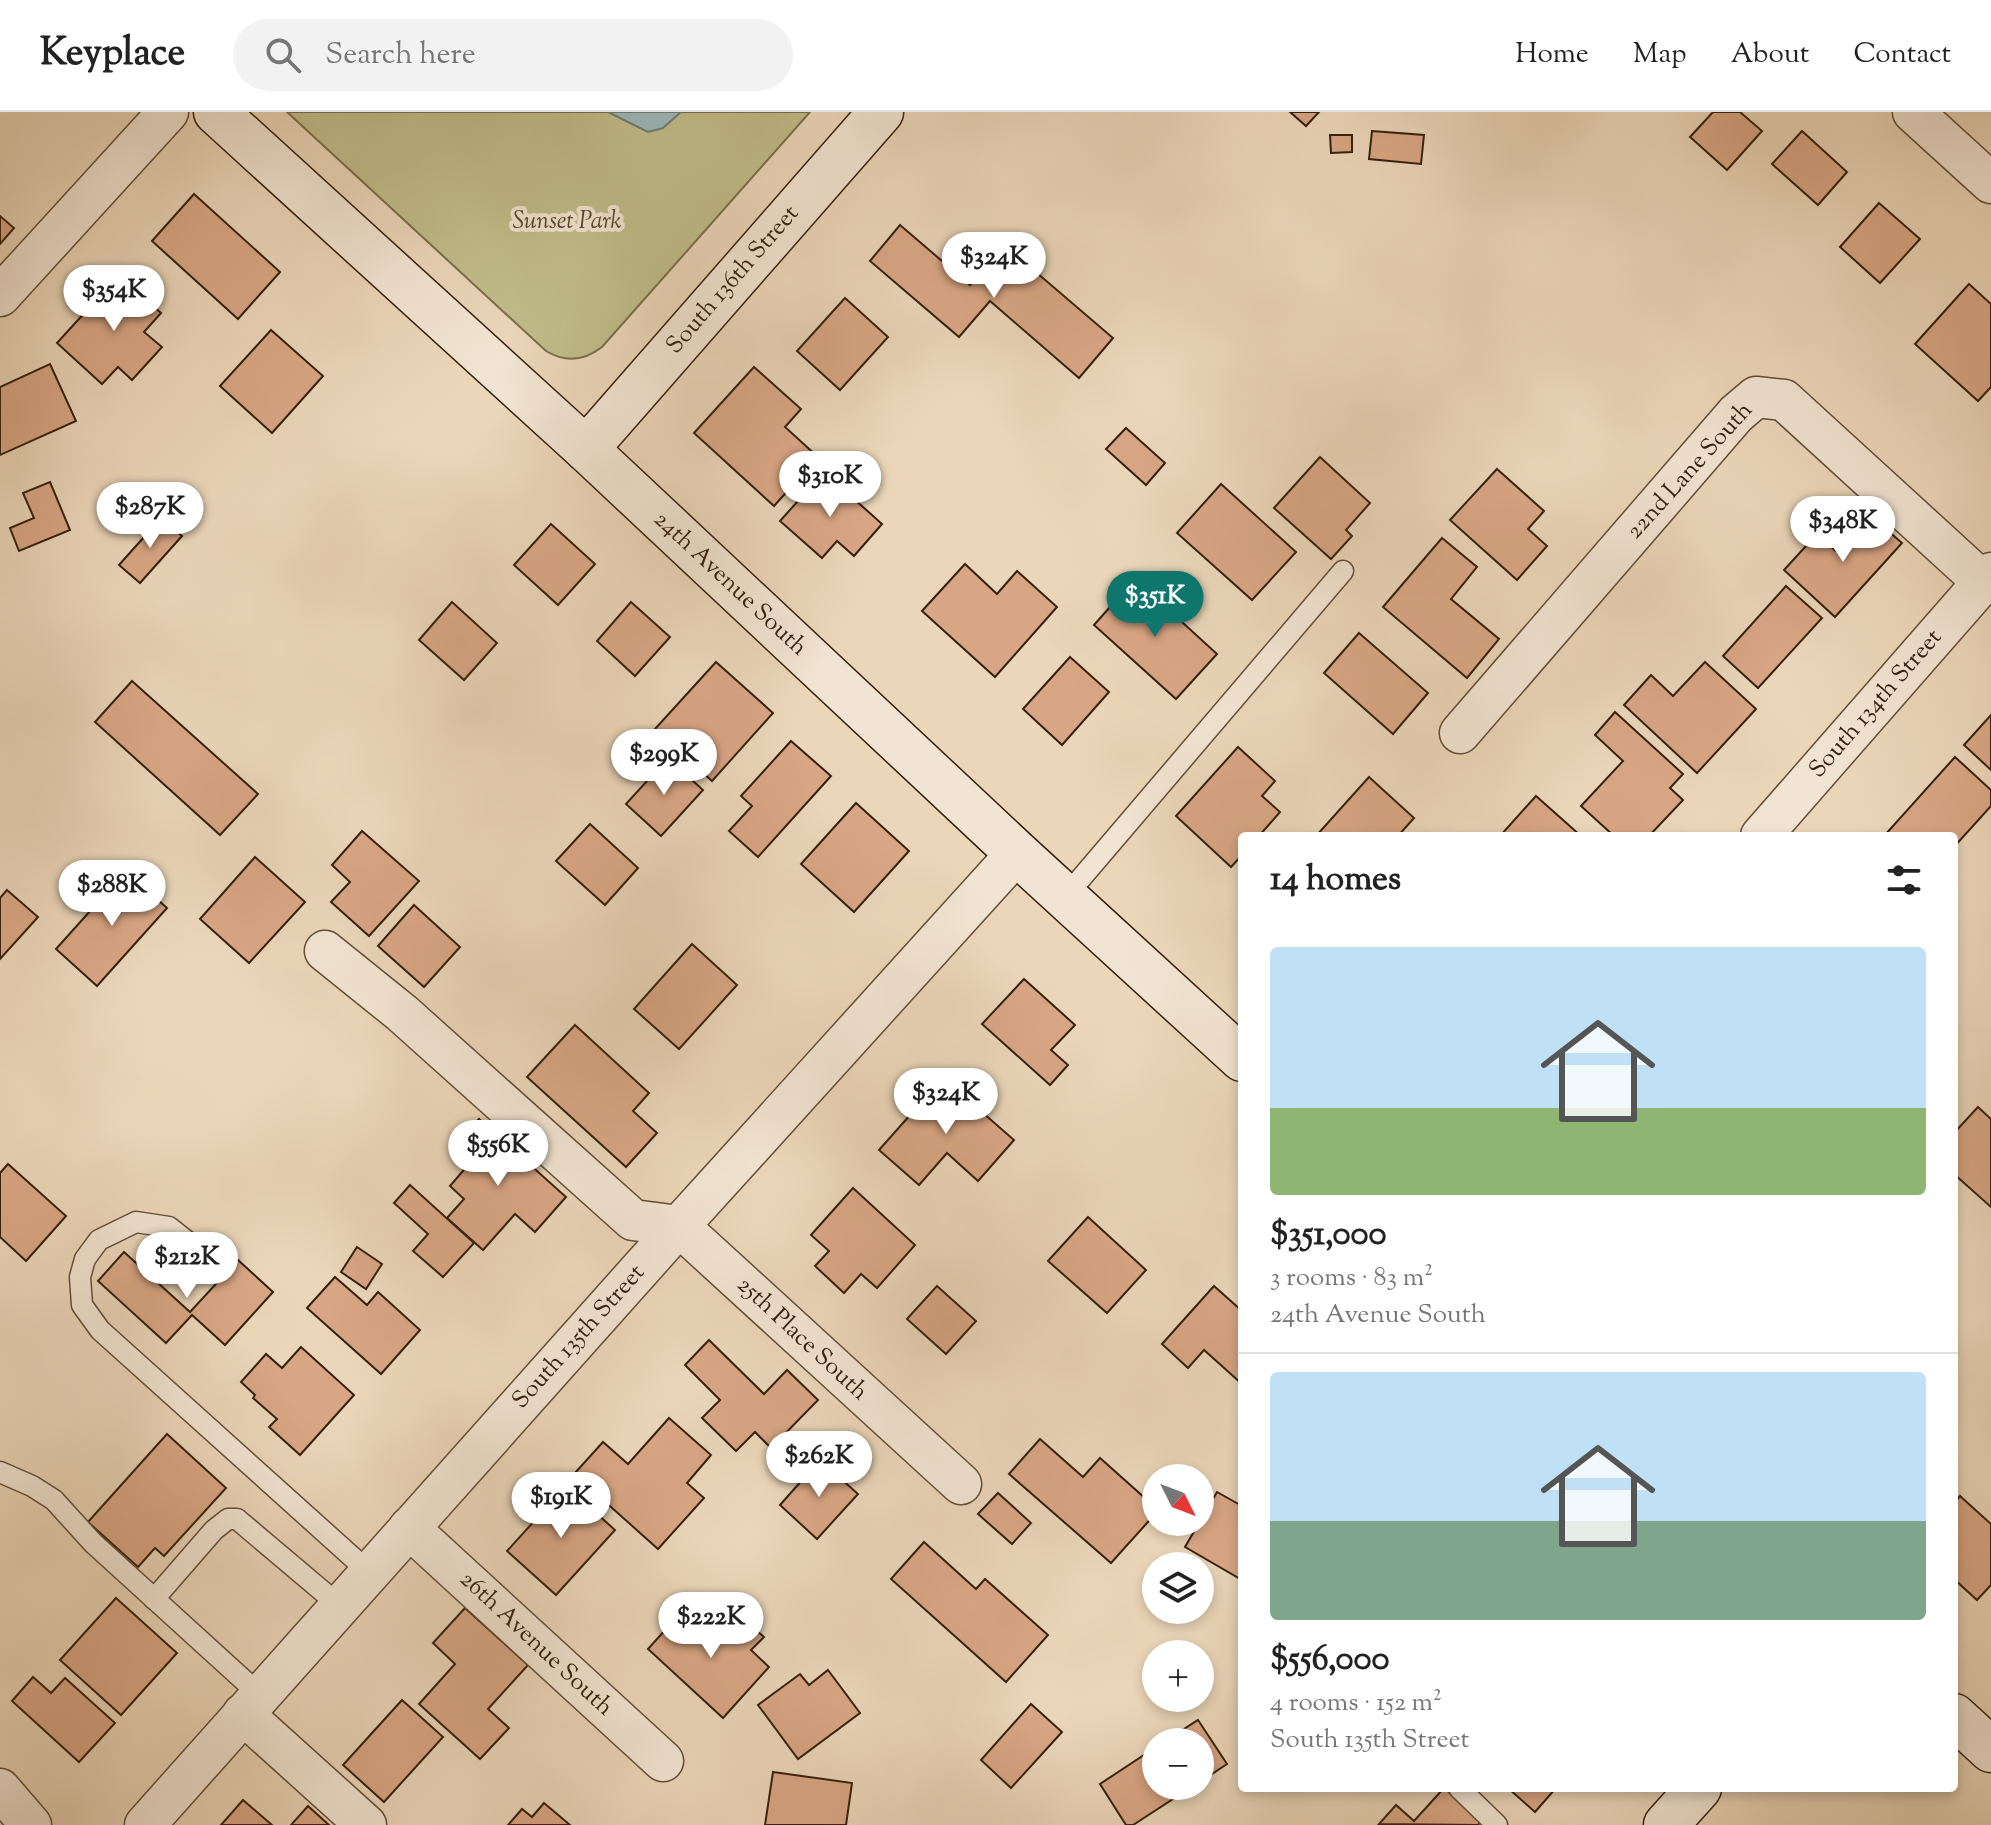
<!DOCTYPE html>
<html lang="en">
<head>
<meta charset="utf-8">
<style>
	body { margin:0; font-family:"Sorts Mill Goudy",serif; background:#f2f2f2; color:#222; height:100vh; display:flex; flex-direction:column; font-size:30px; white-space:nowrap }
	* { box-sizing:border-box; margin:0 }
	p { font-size:26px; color:#767676 }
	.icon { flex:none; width:44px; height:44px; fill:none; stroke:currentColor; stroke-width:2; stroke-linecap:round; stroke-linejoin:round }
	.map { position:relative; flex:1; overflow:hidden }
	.side { position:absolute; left:1238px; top:720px; width:720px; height:960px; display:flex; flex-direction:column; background:#fff; border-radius:8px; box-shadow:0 4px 12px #0003 }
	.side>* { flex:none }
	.needle { width:52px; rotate:132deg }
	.tools { position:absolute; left:1142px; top:1352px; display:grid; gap:16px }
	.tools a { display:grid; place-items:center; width:72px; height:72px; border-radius:50%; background:#fff; box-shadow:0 4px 12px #0003; font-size:40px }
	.price { position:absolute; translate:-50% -68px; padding:0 18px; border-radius:28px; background:#fff; color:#222; font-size:26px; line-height:52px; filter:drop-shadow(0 2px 4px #0008) }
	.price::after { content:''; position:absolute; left:50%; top:48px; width:24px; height:18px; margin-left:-12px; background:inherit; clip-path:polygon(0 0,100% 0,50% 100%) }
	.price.current { background:#0f766e; color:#fff }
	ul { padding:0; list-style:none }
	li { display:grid; align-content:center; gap:16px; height:424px; padding:0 32px }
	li+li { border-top:2px solid #e0e0e0 }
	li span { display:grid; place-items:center; height:248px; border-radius:8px; color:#555 }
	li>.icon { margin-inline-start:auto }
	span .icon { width:144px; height:144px; fill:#fffc; stroke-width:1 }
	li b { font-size:34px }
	h2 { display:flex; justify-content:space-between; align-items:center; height:96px; padding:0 32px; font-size:34px }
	header { display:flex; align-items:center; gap:48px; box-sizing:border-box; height:112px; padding:0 40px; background:#fff; border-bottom:2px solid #e0e0e0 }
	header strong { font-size:38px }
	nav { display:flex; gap:44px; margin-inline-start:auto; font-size:28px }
	.search { width:560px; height:72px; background:#f2f2f2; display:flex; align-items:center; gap:20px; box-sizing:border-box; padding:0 28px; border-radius:44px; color:#767676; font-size:30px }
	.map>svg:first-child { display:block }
	.green { fill:#c0bc8a; stroke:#7a6e4c; stroke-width:2 }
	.water { fill:#9bb7b8; stroke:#727b74; stroke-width:2 }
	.building { fill:#d9a685; stroke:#35210d; stroke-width:2 }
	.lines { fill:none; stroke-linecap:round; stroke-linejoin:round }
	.lane-casing { stroke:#624e38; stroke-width:23 }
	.street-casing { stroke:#624e38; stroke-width:43 }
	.secondary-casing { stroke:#35210d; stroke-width:47 }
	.lane { stroke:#f2e4d2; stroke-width:20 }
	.street { stroke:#f2e4d2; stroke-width:40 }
	.secondary { stroke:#f2e4d2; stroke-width:44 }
	.labels { text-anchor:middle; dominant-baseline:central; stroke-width:8; stroke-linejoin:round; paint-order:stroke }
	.park-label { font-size:24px; font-style:italic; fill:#58482c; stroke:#f2e4d2 }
	.street-label { font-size:24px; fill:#35210d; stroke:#f2e4d2 }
</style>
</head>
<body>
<header>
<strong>Keyplace</strong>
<div class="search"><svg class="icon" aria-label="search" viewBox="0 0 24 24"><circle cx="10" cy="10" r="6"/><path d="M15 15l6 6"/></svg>Search here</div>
<nav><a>Home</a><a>Map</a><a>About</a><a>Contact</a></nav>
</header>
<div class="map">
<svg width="1991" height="1713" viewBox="0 0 1991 1713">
	<rect width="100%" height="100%" fill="#ebd6b9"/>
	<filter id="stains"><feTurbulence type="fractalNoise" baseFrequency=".0025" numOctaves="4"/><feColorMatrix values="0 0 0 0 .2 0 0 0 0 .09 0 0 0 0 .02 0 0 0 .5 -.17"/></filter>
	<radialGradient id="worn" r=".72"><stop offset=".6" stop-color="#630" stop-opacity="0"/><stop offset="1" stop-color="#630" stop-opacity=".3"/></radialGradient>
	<path class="green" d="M287,0h523l-208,235c-18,14 -36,16 -56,4z"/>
	<polygon class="water" points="608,0 681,0 663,16 648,20"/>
	<g class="building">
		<polygon points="1290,0 1319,0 1306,14"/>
		<polygon points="1713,0 1740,0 1762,19 1727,58 1690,25"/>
		<polygon points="1372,19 1424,23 1421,52 1369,47"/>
		<polygon points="1802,19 1847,60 1818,93 1772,52"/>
		<polygon points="1330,23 1352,23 1352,40 1331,41"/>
		<polygon points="194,82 280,160 238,207 152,129"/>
		<polygon points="1879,91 1920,127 1880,171 1840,135"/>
		<polygon points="0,104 14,116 0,132"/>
		<polygon points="900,113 970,173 986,153 998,164 1016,143 1113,226 1079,266 990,189 959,225 870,149"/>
		<polygon points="119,163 161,201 144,220 162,235 132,268 118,255 102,272 57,231"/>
		<polygon points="1969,172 1991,192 1991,275 1978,289 1915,232"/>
		<polygon points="845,186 888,225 840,278 797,239"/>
		<polygon points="271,218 323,264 272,321 220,274"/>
		<polygon points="50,252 76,309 0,343 0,275"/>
		<polygon points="754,255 801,297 785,315 818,345 774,394 694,321"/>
		<polygon points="1126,316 1165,351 1146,373 1106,337"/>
		<polygon points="1320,345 1370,391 1346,418 1352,424 1331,447 1274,396"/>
		<polygon points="1497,357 1544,399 1528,417 1547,434 1517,468 1450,408"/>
		<polygon points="824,360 882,412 854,444 837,429 822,446 780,409"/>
		<polygon points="50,370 70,418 19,439 10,416 34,406 23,381"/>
		<polygon points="1221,372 1296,440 1252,488 1177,421"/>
		<polygon points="1869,402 1902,431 1835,505 1784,458 1817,422 1836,439"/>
		<polygon points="161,406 182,424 140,471 119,453"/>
		<polygon points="551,412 595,452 558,493 514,453"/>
		<polygon points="1442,426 1477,455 1451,487 1499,527 1467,566 1383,495"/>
		<polygon points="965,452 997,482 1017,459 1057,495 995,565 922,499"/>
		<polygon points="1135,467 1217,542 1176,587 1094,513"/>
		<polygon points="1786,474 1822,506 1758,576 1723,544"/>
		<polygon points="452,490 497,531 464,568 419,528"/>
		<polygon points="631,490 670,525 635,564 597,529"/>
		<polygon points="1359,521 1428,581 1393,622 1324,561"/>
		<polygon points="1070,545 1109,580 1062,633 1023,597"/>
		<polygon points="716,550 773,601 712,669 655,617"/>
		<polygon points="1705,550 1756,597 1697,661 1624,593 1651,563 1673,584"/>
		<polygon points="132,569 258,682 220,723 95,610"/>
		<polygon points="1615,600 1683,662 1670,676 1683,688 1649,724 1614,724 1581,694 1623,649 1595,623"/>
		<polygon points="1991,603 1991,658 1964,633"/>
		<polygon points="791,629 831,664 758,745 729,719 752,694 741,684"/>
		<polygon points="1238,635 1275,669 1262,684 1280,700 1259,724 1242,724 1242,743 1231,755 1176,704"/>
		<polygon points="1955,645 1991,678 1991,694 1954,735 1954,724 1884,724"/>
		<polygon points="668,646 703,678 661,724 626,692"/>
		<polygon points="1369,665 1414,706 1398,724 1316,724"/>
		<polygon points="1536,684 1581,724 1500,724"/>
		<polygon points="856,691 909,739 854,800 801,752"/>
		<polygon points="590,712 638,756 605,793 556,749"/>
		<polygon points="362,719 419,769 369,824 331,790 350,770 332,753"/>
		<polygon points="255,745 305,790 249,851 200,807"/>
		<polygon points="126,759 167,796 97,874 56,837"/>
		<polygon points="7,778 38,805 0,847 0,786"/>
		<polygon points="414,793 460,835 424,875 378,834"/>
		<polygon points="692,832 737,873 679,937 634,897"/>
		<polygon points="1024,867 1075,913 1051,938 1068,953 1050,973 982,912"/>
		<polygon points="575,913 649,981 633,999 657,1021 626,1055 527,965"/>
		<polygon points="943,966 1014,1028 978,1069 947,1041 919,1073 879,1038"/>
		<polygon points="1978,995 1991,1007 1991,1095 1954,1062 1954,1021"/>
		<polygon points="479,1007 566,1085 535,1120 515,1102 483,1138 447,1106 464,1087 450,1074 468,1053 451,1038"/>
		<polygon points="8,1052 66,1104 26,1149 0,1125 0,1061"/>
		<polygon points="410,1073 474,1131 443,1165 413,1139 428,1122 394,1091"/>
		<polygon points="853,1076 915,1133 877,1176 861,1162 844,1181 815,1154 829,1139 811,1123"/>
		<polygon points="1088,1105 1146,1158 1107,1201 1048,1149"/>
		<polygon points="357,1135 382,1152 366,1177 341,1160"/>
		<polygon points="124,1140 190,1200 238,1148 273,1180 225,1233 192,1203 166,1231 98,1169"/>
		<polygon points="335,1165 367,1193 378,1180 420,1218 381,1262 307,1196"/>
		<polygon points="937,1174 976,1209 946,1242 907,1207"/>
		<polygon points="1214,1174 1242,1199 1242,1272 1204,1238 1188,1256 1162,1232"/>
		<polygon points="709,1228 764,1282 787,1258 818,1288 771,1336 755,1320 736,1339 702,1306 720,1288 685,1253"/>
		<polygon points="301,1235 354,1283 300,1343 269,1315 277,1307 253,1286 255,1283 241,1270 266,1242 282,1256"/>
		<polygon points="669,1306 711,1343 687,1371 704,1386 658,1437 574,1362 603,1330 628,1352"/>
		<polygon points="167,1322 226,1376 164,1444 155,1436 138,1455 88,1410"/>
		<polygon points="1040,1327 1083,1365 1100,1346 1156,1396 1156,1401 1111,1451 1009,1362"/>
		<polygon points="820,1348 858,1382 817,1427 780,1393"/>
		<polygon points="566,1374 615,1418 556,1483 507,1439"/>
		<polygon points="1217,1380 1242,1394 1242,1468 1185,1435"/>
		<polygon points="998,1381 1031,1411 1012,1432 978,1402"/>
		<polygon points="1960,1384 1991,1412 1991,1473 1977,1488 1954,1467 1954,1391"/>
		<polygon points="924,1430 976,1477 985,1467 1048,1523 1006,1570 891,1467"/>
		<polygon points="116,1486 177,1541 121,1603 60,1548"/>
		<polygon points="465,1496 528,1553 488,1597 509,1616 480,1647 419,1592 455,1552 433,1531"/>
		<polygon points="685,1496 723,1531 744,1507 764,1525 751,1538 769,1555 723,1606 648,1537"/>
		<polygon points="828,1558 860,1601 798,1647 758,1593 800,1562 809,1573"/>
		<polygon points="33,1565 51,1581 65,1566 115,1611 79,1650 12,1589"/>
		<polygon points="402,1588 443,1625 384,1690 343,1653"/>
		<polygon points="1031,1592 1062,1620 1011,1676 981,1648"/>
		<polygon points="1198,1608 1227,1652 1200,1670 1200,1630 1164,1630"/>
		<polygon points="1156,1635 1156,1674 1193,1674 1133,1713 1126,1713 1100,1672"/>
		<polygon points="773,1660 852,1671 846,1713 765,1713"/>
		<polygon points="1444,1676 1482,1708 1478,1713 1379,1712 1396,1693 1414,1709"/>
		<polygon points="1508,1676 1556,1676 1535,1700"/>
		<polygon points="243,1688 272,1713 221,1713"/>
		<polygon points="544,1691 570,1713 508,1713 522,1697 532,1705"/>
		<polygon points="308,1694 329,1713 291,1713"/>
	</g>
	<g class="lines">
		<g class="lane-casing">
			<g id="lane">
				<polyline points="1065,785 1343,459"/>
				<polyline points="193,1134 169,1115 136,1110 99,1128 85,1147 80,1165 82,1193 100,1218 370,1461"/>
				<polyline points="0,1360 32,1374 54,1388 93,1431 260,1583"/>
				<polyline points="154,1487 214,1418 228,1407 237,1407 340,1494"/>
				<polyline points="1459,1676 1497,1713"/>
			</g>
		</g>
		<g class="street-casing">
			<g id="street">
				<polyline points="1913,0 1991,71"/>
				<polyline points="0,184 168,0"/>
				<polyline points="1460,621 1736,302 1756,285 1784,288 1983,470"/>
				<polyline points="1761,724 1991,461"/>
				<polyline points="325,839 402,901 633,1108 679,1114 961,1372"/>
				<polyline points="409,1416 663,1649"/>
				<polyline points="243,1602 366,1713"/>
				<polyline points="0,1677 31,1713"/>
				<polyline points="145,1713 679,1114 1017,741"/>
			</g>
		</g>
		<g class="secondary-casing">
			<g id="secondary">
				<polyline points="216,0 586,337 1017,741 1242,947"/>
				<polyline points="586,337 881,0"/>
				<polyline points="1954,1604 1991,1638"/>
				<polyline points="1666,1713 1699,1676"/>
			</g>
		</g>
		<use href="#lane" class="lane"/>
		<use href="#street" class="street"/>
		<use href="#secondary" class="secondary"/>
	</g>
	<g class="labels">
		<g class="park-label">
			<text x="567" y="110">Sunset Park</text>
		</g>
		<g class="street-label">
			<text transform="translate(733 168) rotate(-49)">South 136th Street</text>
			<text transform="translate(1690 359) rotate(-48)">22nd Lane South</text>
			<text transform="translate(730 472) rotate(43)">24th Avenue South</text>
			<text transform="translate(1876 592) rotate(-49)">South 134th Street</text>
			<text transform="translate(579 1225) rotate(-48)">South 135th Street</text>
			<text transform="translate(802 1227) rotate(43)">25th Place South</text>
			<text transform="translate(536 1532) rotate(43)">26th Avenue South</text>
		</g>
	</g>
	<rect width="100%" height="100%" filter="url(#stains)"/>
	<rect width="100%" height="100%" fill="url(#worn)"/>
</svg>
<div class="tools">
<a><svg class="needle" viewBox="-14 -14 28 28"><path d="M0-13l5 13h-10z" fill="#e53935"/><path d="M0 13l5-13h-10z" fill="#767676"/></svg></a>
<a><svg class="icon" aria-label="layers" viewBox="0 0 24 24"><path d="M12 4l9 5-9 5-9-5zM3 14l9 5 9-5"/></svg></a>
<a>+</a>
<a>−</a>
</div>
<b class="price" style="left:994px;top:188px">$324K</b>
<b class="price" style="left:114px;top:221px">$354K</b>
<b class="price" style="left:830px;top:407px">$310K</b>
<b class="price" style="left:150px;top:438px">$287K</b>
<b class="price" style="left:1843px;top:452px">$348K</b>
<b class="price current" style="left:1155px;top:527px">$351K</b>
<b class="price" style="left:664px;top:685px">$299K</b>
<b class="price" style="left:112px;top:816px">$288K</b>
<b class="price" style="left:946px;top:1024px">$324K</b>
<b class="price" style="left:498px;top:1076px">$556K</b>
<b class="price" style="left:187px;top:1188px">$212K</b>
<b class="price" style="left:819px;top:1387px">$262K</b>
<b class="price" style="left:561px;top:1428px">$191K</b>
<b class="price" style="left:711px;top:1548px">$222K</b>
<section class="side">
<h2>14 homes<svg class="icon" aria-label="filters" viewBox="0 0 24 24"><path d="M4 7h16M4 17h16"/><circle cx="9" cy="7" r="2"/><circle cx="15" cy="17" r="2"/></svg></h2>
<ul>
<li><span style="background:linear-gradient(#bfe0f5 65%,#8fb573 0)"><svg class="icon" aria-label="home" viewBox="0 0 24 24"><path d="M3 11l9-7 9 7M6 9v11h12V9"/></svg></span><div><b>$351,000</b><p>3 rooms · 83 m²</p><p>24th Avenue South</p></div></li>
<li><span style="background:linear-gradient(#bfe0f5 60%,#7fa58c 0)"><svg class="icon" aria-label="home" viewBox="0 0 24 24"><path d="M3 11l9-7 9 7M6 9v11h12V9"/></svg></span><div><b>$556,000</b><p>4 rooms · 152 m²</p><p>South 135th Street</p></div></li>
</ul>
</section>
</div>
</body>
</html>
